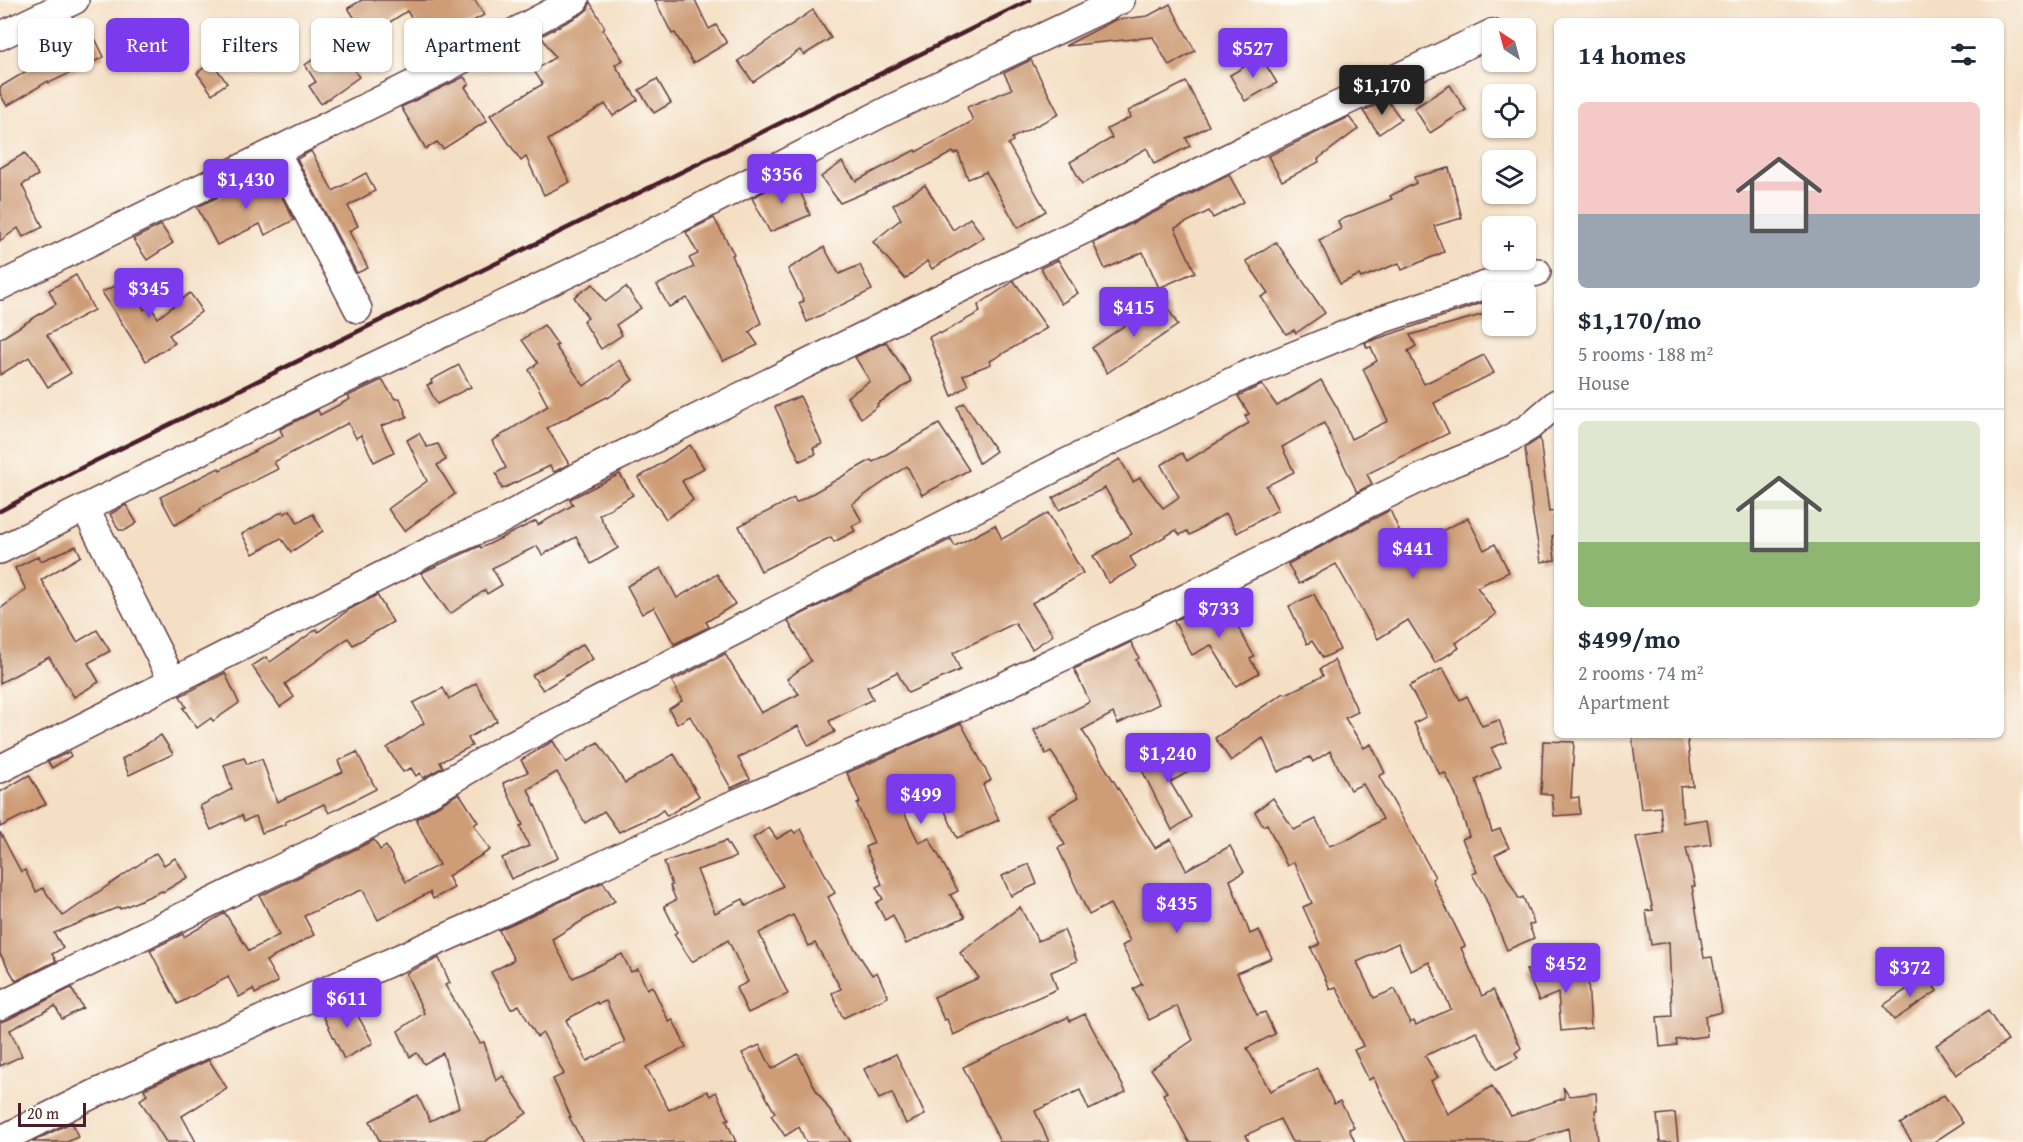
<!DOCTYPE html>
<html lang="en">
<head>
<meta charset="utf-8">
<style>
	body { margin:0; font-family:"Gentium Book Plus",serif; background:#f2f2f3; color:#1f2937; height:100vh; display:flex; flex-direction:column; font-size:22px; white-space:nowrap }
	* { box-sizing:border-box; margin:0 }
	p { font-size:20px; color:#747a83 }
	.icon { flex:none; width:33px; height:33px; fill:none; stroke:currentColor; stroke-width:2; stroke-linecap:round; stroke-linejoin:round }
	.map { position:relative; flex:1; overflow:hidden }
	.panel { position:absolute; left:1554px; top:18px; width:450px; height:720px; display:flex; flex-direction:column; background:#fff; border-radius:9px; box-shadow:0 2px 4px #0004 }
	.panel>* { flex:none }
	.hud { position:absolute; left:18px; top:18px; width:570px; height:54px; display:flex; gap:12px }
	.needle { width:39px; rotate:324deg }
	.tools { position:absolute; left:1482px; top:18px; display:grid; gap:12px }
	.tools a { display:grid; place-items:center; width:54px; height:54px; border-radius:9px; background:#fff; box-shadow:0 2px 4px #0004; font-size:30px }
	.scale { position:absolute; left:18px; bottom:15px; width:68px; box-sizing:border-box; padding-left:6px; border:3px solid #4a1f2b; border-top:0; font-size:16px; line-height:21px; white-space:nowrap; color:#4a1f2b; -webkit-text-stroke:4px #fdfcf7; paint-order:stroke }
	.price { position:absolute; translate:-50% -51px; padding:0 14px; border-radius:6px; background:#7c3aed; color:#fff; font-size:20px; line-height:39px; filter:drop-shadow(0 2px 3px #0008) }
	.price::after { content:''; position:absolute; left:50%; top:36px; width:18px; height:14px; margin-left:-9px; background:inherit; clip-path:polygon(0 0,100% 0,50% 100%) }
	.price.selected { background:#222; color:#fff }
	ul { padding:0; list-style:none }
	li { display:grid; align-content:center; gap:12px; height:318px; padding:0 24px }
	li+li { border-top:2px solid #e0e1e3 }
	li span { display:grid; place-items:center; height:186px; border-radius:9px; color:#555 }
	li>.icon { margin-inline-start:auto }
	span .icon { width:108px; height:108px; fill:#fffc; stroke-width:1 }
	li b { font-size:26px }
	h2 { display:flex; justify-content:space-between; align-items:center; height:72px; padding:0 24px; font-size:26px }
	.tag { padding:0 21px; border-radius:9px; background:#fff; box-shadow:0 2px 4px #0004; font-size:21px; line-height:54px }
	.tag.selected { background:#7c3aed; color:#fff }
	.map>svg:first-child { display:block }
	.building { fill:#ce9d77; fill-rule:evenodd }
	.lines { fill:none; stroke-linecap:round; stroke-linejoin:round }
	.minor-casing { stroke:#643c42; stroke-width:30 }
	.minor { stroke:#fff; stroke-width:27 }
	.rail { stroke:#4a1f2b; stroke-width:4.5 }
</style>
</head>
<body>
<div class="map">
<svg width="2023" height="1142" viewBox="0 0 2023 1142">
	<rect width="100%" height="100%" fill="#fdfcf7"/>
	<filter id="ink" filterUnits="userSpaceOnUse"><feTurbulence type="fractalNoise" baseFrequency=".0167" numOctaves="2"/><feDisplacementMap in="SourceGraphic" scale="12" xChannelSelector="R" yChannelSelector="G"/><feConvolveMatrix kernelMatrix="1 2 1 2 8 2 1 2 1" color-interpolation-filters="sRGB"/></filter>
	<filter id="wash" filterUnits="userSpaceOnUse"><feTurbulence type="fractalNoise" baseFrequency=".008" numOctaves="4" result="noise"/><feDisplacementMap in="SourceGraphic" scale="24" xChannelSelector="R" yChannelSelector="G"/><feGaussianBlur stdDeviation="1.35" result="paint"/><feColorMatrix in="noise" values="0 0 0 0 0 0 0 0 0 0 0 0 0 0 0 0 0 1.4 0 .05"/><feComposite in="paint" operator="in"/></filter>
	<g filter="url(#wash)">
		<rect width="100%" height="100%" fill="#f4dfc4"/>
		<g id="blocks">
			<g class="building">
				<polygon points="362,0 475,0 484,15 446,36 451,44 434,54 407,11 367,37 348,8"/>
				<polygon points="655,0 695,0 709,29 716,25 727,43 693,63 675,33 672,34"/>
				<polygon points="590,2 605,28 603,30 623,60 615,65 638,100 613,116 605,104 548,140 570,182 544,195 526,157 521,161 490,115 543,84 534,71 555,57 541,36 582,14 588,9"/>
				<polygon points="1170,4 1195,51 1169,66 1153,37 1065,46 1115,20 1148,16"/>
				<polygon points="813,10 831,38 804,55 800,50 753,82 738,61"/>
				<polygon points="91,30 104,57 49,83 48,81 7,106 0,94 0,87 40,63 37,55"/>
				<polygon points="327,50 337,64 346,58 359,77 321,104 309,86 316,82 305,65"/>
				<polygon points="1261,57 1277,83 1245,101 1230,75"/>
				<polygon points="1031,60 1059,114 1012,138 1013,141 1008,144 1046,211 1018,228 986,172 968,179 958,152 954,154 953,152 925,167 840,203 821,177 842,162 856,181 915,150 916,152 973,121 967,107 1012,89 1004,73"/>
				<polygon points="212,62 227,83 212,94 197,73"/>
				<polygon points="464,77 469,84 465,87 487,121 443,149 437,142 426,149 401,107"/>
				<polygon points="657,79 671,103 654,113 639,90"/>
				<polygon points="1186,82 1209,126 1186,138 1190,146 1154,164 1147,148 1082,184 1070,162 1112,138 1107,129 1131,117 1128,111"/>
				<polygon points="1450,85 1466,110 1430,133 1414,108"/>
				<polygon points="1387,100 1401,119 1379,134 1363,111"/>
				<polygon points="1349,117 1358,129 1318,159 1319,162 1282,181 1268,156"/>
				<polygon points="311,151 333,191 366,173 375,191 348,206 358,226 349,231 368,268 357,273 297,159"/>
				<polygon points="25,153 38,175 22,185 43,227 23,237 18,228 0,241 0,168"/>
				<polygon points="1449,168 1462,218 1434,226 1444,252 1402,270 1399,263 1361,278 1359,275 1340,284 1319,240 1341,229 1338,221 1392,199 1390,196 1416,183 1414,177"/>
				<polygon points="270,174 294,220 265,235 260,224 217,245 197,207 260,177 261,179"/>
				<polygon points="1229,175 1244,202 1213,218 1209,211 1175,228 1195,272 1159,288 1143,252 1105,269 1093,243"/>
				<polygon points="794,176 810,215 770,232 752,198"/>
				<polygon points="925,185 953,230 970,218 984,237 932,269 927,261 905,279 873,242 901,219 893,205"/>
				<polygon points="714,218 734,254 732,255 761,323 749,332 758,345 723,361 687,298 669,307 657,285 694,267 689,258 698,254 686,232"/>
				<polygon points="161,225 173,243 147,260 133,239"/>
				<polygon points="1276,242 1325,313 1296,333 1294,330 1286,334 1261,297 1268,293 1246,261"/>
				<polygon points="824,247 839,274 860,265 872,290 807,322 799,303 804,301 788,269"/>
				<polygon points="1058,260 1078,293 1061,304 1041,268"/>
				<polygon points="76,275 94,310 47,335 71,373 48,387 29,357 0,375 0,339 56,304 49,290"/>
				<polygon points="130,279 144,310 150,306 158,318 190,293 200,307 199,308 201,312 169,335 175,343 146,361 102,292"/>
				<polygon points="1014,281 1047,328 990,361 991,364 963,375 968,385 952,396 929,337 939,332 940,334 980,312 978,305"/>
				<polygon points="593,284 605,302 626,287 641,308 616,325 622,335 601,349 583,321 588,318 574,297"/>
				<polygon points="1488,301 1492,312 1410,335 1416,346 1408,351 1424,384 1484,355 1494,373 1434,403 1449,433 1367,474 1372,484 1357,492 1324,423 1282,447 1294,472 1266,486 1278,510 1237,533 1226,513 1190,535 1187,531 1180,535 1176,530 1130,557 1136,567 1109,583 1093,556 1132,534 1105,488 1059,510 1053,498 1120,459 1133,482 1140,478 1163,508 1179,497 1161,465 1182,453 1187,461 1249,423 1245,416 1249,414 1238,396 1262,385 1277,406 1321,380 1338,409 1351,439 1388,421 1363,369 1377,361 1371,347 1367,348 1365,343"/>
				<polygon points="1166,305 1178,325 1107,373 1092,348 1134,319 1136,323"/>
				<polygon points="544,325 558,345 555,346 584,386 619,360 633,380 608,398 607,397 547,428 569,464 554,472 550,466 502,489 496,473 506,468 492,441 548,406 529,370 538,363 522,340"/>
				<polygon points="886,342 912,381 877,404 878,406 861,418 847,397 870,381 855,357"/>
				<polygon points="459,365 471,387 437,404 427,385 432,383 431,380"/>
				<polygon points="382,380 395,399 400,398 407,417 381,426 394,452 374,462 361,435 356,438 348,423 274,462 278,469 200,508 201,510 175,525 160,497 219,468 220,470 283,436 280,429 318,410 320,415 350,399 348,396"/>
				<polygon points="800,396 822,444 813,448 816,454 800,461 775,407"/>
				<polygon points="964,403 996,451 979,463 957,407"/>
				<polygon points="939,424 969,470 922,495 907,466 852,504 862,521 852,526 855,531 834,542 831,537 761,571 739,526 794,498 796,503 871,460 873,462"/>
				<polygon points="419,433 427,447 438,444 446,460 437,465 455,494 404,531 388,509 427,481 407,440"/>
				<polygon points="1540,438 1549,512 1555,511 1557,523 1557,535 1552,536 1555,560 1541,562 1533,515 1525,448"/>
				<polygon points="690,445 704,468 682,481 693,500 666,519 638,478"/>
				<polygon points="620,474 633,495 599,515 618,548 591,564 576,537 542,555 537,546 492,568 502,585 487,594 485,590 450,614 421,573 480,546 481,548 536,521 538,525 573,505 570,499"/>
				<polygon points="126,505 137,523 126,530 119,530 110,514"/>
				<polygon points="290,510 298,523 313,514 323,531 291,552 281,538 253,554 242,534 283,511 284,514"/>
				<polygon points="1390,510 1407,548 1468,518 1484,550 1495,544 1509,572 1477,587 1496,614 1456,643 1459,648 1435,663 1408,620 1378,639 1336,564 1299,584 1288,564"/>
				<polygon points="1048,513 1083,573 1032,603 1053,635 1032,649 1015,623 953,653 960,670 908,693 897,672 867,687 873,699 829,721 835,732 809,746 798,726 738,758 750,779 731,788 690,716 677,724 669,709 682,701 672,681 725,654 761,713 799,694 787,679 811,661 788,621 951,539 955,546 995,525 1002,539"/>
				<polygon points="76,546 81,556 41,580 77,642 97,630 110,651 88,663 99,682 74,697 49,657 0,683 0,609 26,590 15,568 39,556 41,561"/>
				<polygon points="661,568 677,598 717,574 735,604 706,622 709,627 674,644 654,607 642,614 627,586"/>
				<polygon points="1314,594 1340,650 1323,658 1312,641 1307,644 1289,606"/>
				<polygon points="377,595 393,622 353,645 348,638 285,684 294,697 280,707 252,666 266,657 270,662 317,629 318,632 350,609"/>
				<polygon points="1223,597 1232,612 1230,613 1254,656 1250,659 1259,673 1236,686 1211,645 1192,655 1174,621"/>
				<polygon points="1131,642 1139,658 1136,660 1159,704 1118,724 1113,713 1082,730 1155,848 1171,839 1186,870 1230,846 1244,872 1230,880 1250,934 1259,930 1272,958 1237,973 1257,1015 1265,1012 1275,1034 1247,1048 1270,1091 1317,1068 1334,1104 1340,1101 1354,1127 1349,1129 1355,1142 1292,1142 1280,1119 1246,1135 1249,1142 1189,1142 1163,1094 1167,1092 1151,1069 1193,1040 1177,1006 1149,1020 1133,989 1142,984 1122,946 1130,941 1110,904 1089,915 1058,848 1065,845 1048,815 1079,797 1051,751 1046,754 1034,730 1090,702 1074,669"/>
				<polygon points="583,644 593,659 543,690 532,675"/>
				<path d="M1334,660l24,52 -13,6 19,30 7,-4 14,29 -6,3 56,101 -3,2 33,67 -4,2 21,48 11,-6 28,58 -6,5 3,5 -21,11 -21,-38 -51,25 13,21 -7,4 17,33 44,-28 19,30 54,-18 -2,-11 6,9 27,-3 1,17h-2l3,32h-28l-2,-14 -42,14h-120l-33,-65 -4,3 -15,-30 9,-4 -17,-39 -10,-20 -6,2 -19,-41 9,-4 -17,-37 9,-4 -18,-41 -7,4 -20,-42 -4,2 -8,-14 18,-14 21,32 22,-11 13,27 22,-8 32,-19 -20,-35 -13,6 -20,-39 -17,11 -3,-5 -32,15 -15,-34 -32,23 -16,-23 69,-45 2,1 37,-18 -3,-7zM1398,943l13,28 18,-9 22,47 -35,16 -2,-4 -4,2 -15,-34 -21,9 -17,-36z"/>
				<polygon points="1443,668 1460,700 1467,696 1482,726 1499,720 1507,742 1491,748 1501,767 1476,780 1492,832 1500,829 1509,848 1495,855 1519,899 1523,897 1534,923 1529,925 1534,938 1507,950 1484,895 1472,874 1477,872 1462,839 1469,836 1455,793 1445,773 1440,775 1414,723 1426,717 1409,686"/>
				<polygon points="225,673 239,703 213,721 211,718 197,728 183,708 186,707 180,696"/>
				<polygon points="476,683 497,721 468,738 472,746 440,762 443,767 423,778 420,773 416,776 411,768 403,772 387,748 424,723 413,703 443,688 449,699"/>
				<polygon points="961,723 991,780 983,785 999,820 957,838 938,795 903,810 919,843 929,838 958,891 950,895 965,917 906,944 893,915 885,920 876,903 883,899 876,887 882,884 865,847 874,843 857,804 860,802 847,773"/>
				<polygon points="161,735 173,754 129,775 122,759"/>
				<polygon points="1632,735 1687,735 1693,786 1680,787 1683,823 1707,819 1711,844 1686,848 1695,886 1692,886 1704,958 1712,957 1722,1012 1705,1016 1707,1036 1676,1040 1677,1045 1660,1047 1657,1017 1672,1016 1669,942 1651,945 1646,911 1653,910 1636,837 1663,833 1660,807 1641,809"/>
				<polygon points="553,741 566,763 598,742 625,783 674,754 699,796 667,816 663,810 656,815 619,832 604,811 585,823 557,772 528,789 558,858 511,879 502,858 529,846 520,826 523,825 503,783 528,772 521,760"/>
				<polygon points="1543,741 1574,742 1571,798 1579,797 1580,814 1554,816 1552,794 1541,794"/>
				<polygon points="1178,745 1192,770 1170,782 1191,817 1172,830 1140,766"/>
				<polygon points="69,752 71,756 52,768 48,762"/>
				<polygon points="357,752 376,789 329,813 324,804 285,822 286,824 262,833 256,816 244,821 242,815 211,830 200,806 232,789 224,765 244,758 247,764 262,759 277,802 343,772 338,761"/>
				<polygon points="29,775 46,804 0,827 0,792"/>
				<polygon points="459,793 478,822 474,825 490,850 448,876 454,888 433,899 430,892 378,920 363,890 359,891 304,916 314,935 266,961 278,982 255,994 253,989 239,997 228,977 178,1004 150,950 183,934 184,937 225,913 249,951 279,935 260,896 374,840 380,850 386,846 406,882 439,865 416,819"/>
				<polygon points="769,828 777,839 792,830 795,833 801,829 835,893 828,897 853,946 872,975 877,972 888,997 843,1018 832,993 841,989 815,943 809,946 793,915 759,933 788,994 748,1013 736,988 748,982 728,940 692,962 674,934 677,932 664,906 676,900 670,886 672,885 664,862 726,841 736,857 697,870 715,913 743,899 746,906 783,886 753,838"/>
				<polygon points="0,832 21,872 25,870 36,892 43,888 63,916 156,853 164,865 175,858 188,877 163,892 162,891 120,909 119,907 54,933 63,948 52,954 56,961 16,981 0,954"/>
				<polygon points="1029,864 1037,884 1011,896 1002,876"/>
				<path d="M603,882l12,19 -63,38 21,39 49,-24 9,18 7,-3 9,20 5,-3 17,36 4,-2 13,27 -40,20 23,43 38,-19 3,5 6,-4 13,27 -3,1 10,22h-153l-14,-25h2l-18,-38 11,-5 -21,-41 -6,4 -18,-32 -8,4 -20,-37 23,-12 -15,-30zM606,1001l19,41 -38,19 -21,-41 31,-18 1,2z"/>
				<polygon points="1020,907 1038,941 1064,930 1077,961 1051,972 1057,989 953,1035 947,1019 944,1020 934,997 979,978 960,953"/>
				<polygon points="439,958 450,983 445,985 480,1043 484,1042 496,1081 503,1076 527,1113 484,1142 380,1142 370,1121 418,1096 430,1121 459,1107 443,1053 424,1064 417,1053 410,1057 398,1031 424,1013 406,973"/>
				<polygon points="1587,966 1591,1028 1561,1031 1558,993 1539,1001 1526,970"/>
				<polygon points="1926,976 1937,991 1894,1020 1884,1005"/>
				<polygon points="71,988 83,1008 62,1019 55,1006 10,1030 22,1056 0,1066 0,1022 7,1020"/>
				<polygon points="349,1000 373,1043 344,1059 322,1013"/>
				<polygon points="1988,1011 2008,1041 1956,1075 1936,1045"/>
				<polygon points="1085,1014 1126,1092 1089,1110 1080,1090 1035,1111 1049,1142 1000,1142 963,1067 1068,1017 1070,1021"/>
				<polygon points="760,1045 772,1069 798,1054 816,1090 851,1142 806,1142 799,1127 785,1136 771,1115 775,1113 742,1053"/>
				<polygon points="896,1054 925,1115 906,1124 892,1093 879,1099 864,1069"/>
				<polygon points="209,1060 227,1088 182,1116 196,1142 166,1142 140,1100 147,1095 144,1089"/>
				<polygon points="1944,1095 1963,1123 1934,1142 1912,1142 1900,1124"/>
				<polygon points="1675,1113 1678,1142 1660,1142 1657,1115"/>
				<polygon points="72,1122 78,1137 67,1142 32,1142"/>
			</g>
		</g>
	</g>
	<g filter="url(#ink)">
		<use href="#blocks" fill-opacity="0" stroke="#643c42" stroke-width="1.5"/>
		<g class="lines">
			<g class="minor-casing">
				<g id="minor">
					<polyline points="0,36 75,0"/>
					<polyline points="276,152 358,309"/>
					<polyline points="0,286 448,67 575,0"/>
					<polyline points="85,508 173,682"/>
					<polyline points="0,550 336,384 618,250 888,110 1121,0"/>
					<polyline points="0,769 434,549 501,520 581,475 932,302 1092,226 1255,144 1492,33"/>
					<polyline points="0,1006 405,807 507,747 1055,468 1243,376 1383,319 1501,280 1537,272"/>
					<polyline points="0,1140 96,1093 465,929 725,808 978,699 1050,663 1146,618 1312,534 1369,503 1450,464 1504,442 1529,427 1557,403"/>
				</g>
			</g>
			<use href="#minor" class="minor"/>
			<polyline class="rail" points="0,511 83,467 1030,0"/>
		</g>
	</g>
</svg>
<div class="tools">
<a><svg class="needle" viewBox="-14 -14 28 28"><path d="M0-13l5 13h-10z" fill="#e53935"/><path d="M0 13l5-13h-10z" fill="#747a83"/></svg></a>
<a><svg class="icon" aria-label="locate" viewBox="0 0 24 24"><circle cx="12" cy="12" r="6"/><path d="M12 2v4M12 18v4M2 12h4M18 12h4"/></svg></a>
<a><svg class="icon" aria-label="layers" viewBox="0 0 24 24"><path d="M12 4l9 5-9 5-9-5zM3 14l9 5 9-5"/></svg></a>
<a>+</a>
<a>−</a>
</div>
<div class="scale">20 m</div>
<b class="price" style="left:1253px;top:79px">$527</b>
<b class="price selected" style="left:1382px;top:116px">$1,170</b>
<b class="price" style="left:782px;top:205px">$356</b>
<b class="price" style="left:246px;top:210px">$1,430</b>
<b class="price" style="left:149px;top:319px">$345</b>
<b class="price" style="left:1134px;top:338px">$415</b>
<b class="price" style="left:1413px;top:579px">$441</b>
<b class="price" style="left:1219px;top:639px">$733</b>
<b class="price" style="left:1168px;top:784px">$1,240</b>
<b class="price" style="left:921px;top:825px">$499</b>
<b class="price" style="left:1177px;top:934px">$435</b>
<b class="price" style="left:1566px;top:994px">$452</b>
<b class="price" style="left:1910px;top:998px">$372</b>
<b class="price" style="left:347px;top:1029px">$611</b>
<div class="hud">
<a class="tag">Buy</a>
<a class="tag selected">Rent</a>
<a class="tag">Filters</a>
<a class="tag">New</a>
<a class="tag">Apartment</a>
</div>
<section class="panel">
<h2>14 homes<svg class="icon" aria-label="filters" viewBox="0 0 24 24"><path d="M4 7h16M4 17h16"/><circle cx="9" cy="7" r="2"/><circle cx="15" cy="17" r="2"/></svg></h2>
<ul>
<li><span style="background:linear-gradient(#f6c9c9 60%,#9aa5b1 0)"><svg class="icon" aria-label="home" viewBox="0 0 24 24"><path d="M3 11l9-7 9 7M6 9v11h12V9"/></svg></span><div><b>$1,170/mo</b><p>5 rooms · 188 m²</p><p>House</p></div></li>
<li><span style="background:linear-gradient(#dfe7d0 65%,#8fb573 0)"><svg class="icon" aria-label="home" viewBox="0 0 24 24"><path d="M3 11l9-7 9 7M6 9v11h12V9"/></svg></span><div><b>$499/mo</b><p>2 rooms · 74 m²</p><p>Apartment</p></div></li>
</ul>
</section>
</div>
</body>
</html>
